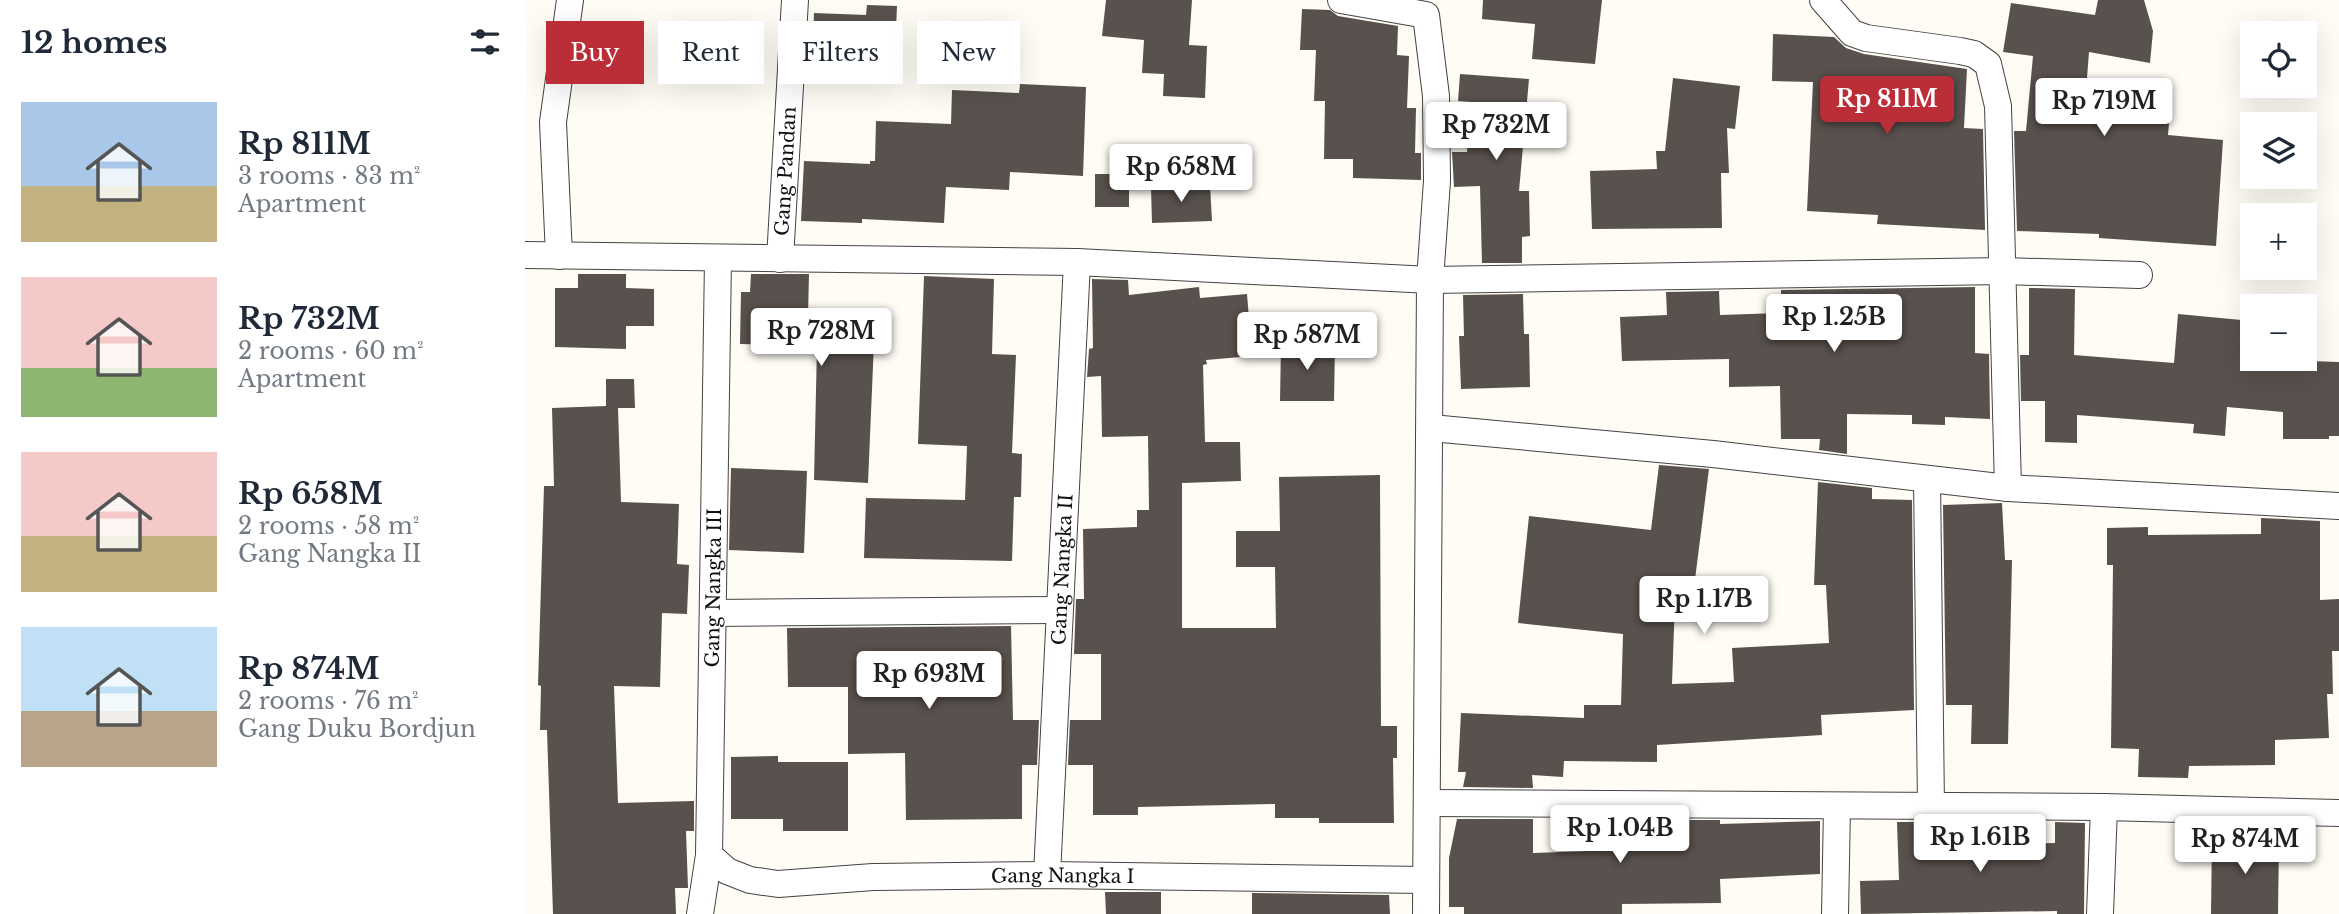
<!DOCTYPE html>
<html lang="en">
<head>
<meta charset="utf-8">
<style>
	body { margin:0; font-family:"Libre Baskerville",serif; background:#f6f6f7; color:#1f2937; height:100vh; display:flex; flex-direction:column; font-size:26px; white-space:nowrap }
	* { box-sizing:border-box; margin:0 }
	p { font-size:23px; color:#747a83 }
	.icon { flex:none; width:38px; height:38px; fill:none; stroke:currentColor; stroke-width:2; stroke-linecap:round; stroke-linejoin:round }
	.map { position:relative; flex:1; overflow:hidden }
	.drawer { display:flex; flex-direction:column; background:#fff; width:525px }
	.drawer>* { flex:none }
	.guide { position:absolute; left:21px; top:21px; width:665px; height:63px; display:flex; gap:14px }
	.buttons { position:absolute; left:1715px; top:21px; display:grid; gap:14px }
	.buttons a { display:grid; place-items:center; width:77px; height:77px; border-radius:0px; background:#fff; box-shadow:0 7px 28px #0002; font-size:35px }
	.price { position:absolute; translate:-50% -60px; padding:0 16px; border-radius:7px; background:#fff; color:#222; font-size:23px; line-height:46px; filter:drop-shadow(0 2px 4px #0008) }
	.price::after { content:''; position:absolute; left:50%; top:42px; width:21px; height:16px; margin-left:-10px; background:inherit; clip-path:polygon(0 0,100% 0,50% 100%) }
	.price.active { background:#bb2e38; color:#fff }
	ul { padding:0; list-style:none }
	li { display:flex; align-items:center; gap:21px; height:175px; padding:0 21px }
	li span { display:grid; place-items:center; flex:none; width:196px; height:140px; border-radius:0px; color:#555 }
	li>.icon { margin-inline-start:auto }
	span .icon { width:84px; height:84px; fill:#fffc; stroke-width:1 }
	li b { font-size:30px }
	h2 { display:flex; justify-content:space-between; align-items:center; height:84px; padding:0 21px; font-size:30px }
	.pill { padding:0 24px; border-radius:0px; background:#fff; box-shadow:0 7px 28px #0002; font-size:24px; line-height:63px }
	.pill.active { background:#bb2e38; color:#fff }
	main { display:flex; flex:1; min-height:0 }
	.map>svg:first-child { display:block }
	.building { fill:#59514d }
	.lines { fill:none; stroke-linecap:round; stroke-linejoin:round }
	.street-casing { stroke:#434343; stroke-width:28 }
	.street { stroke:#fff; stroke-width:26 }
	.labels { text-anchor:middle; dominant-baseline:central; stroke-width:7; stroke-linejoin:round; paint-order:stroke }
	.street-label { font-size:19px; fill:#101010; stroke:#fff }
</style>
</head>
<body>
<main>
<section class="drawer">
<h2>12 homes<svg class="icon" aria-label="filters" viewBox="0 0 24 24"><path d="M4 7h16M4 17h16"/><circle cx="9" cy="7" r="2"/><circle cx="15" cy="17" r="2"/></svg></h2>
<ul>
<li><span style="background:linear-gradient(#a9c7e8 60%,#c2b280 0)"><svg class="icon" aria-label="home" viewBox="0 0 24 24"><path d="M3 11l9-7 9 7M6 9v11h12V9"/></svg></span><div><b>Rp 811M</b><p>3 rooms · 83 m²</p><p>Apartment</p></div></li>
<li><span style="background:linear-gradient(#f6c9c9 65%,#8fb573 0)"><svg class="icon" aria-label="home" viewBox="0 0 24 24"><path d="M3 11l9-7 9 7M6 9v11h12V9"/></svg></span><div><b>Rp 732M</b><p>2 rooms · 60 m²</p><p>Apartment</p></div></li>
<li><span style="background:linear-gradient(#f6c9c9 60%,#c2b280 0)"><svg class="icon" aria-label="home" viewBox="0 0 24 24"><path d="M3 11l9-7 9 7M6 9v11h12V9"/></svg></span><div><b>Rp 658M</b><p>2 rooms · 58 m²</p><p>Gang Nangka II</p></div></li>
<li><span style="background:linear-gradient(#bfe0f5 60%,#b9a48a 0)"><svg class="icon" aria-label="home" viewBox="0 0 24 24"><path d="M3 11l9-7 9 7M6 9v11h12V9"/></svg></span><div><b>Rp 874M</b><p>2 rooms · 76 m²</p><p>Gang Duku Bordjun</p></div></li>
</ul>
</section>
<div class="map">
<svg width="1814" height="914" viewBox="0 0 1814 914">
	<rect width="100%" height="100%" fill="#fefcf4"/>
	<g class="building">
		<polygon points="581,0 667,0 664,45 682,46 680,98 638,96 639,74 617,73 619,40 577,36"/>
		<polygon points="958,0 1077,0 1070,64 1007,59 1010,24 957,19"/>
		<polygon points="1573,0 1619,0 1628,31 1625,63 1564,52 1560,104 1645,111 1643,135 1698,140 1691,246 1574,238 1574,234 1492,231 1489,131 1501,131 1508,56 1478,52 1486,3 1570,15"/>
		<polygon points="342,5 372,6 369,77 303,74 304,65 287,64 289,13 341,15"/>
		<polygon points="777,9 805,10 813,16 873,26 872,55 884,56 882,108 891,108 890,153 896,153 896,180 828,178 828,159 799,159 800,101 789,101 791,50 775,50"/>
		<polygon points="1248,34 1309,37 1321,48 1339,54 1442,69 1439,128 1458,129 1460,230 1352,224 1353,215 1282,211 1288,82 1247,81"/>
		<polygon points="935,74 1004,79 994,191 1004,191 1005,236 997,237 997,263 957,263 955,186 929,187 927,152 942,152 946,102 933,101"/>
		<polygon points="1148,78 1215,86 1210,129 1202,128 1204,173 1196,173 1197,228 1067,229 1065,171 1132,169 1131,151 1140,151"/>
		<polygon points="495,84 561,87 558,176 485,172 484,190 421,187 419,223 337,219 337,223 276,221 279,161 345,164 345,161 350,161 351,121 426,124 427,90 494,93"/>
		<rect x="570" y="174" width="34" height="33"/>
		<polygon points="685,185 687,221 627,223 626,187"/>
		<polygon points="53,274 101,274 101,288 129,289 129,326 101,326 101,349 30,347 30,288 53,288"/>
		<polygon points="226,274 284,274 283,317 350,319 343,483 289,480 292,346 215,344 216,292 225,292"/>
		<polygon points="399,276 469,279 467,354 491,355 487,453 497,454 496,497 489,497 487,561 339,558 341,498 440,500 442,446 393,444"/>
		<polygon points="567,279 603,280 604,295 674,287 675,298 722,294 727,356 681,360 682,364 678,365 680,442 715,442 716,481 657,483 657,628 751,628 750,567 711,567 711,531 755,531 754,477 855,475 856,726 872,726 872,758 868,758 869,823 794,823 794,818 750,818 750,804 613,807 613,815 568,815 568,765 543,765 545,720 576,720 576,654 549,654 551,599 559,599 558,529 612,527 612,510 624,510 623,436 577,437 576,376 562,377 564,349 568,348"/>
		<polygon points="1450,287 1450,353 1464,354 1465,419 1420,417 1420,425 1387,424 1387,415 1322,414 1322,454 1294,450 1295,439 1256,439 1255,386 1204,387 1204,359 1097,361 1095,317 1142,315 1141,292 1194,291 1195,315 1256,313 1256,290"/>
		<polygon points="1504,288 1550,289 1549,355 1649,363 1653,314 1727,321 1727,359 1814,362 1814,436 1804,436 1804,439 1758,439 1758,412 1702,407 1700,436 1668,433 1669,424 1552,415 1552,443 1520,442 1520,401 1496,401 1495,355 1504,355"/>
		<polygon points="998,294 999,334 1004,334 1005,387 936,389 934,336 939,336 938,295"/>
		<polygon points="756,343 810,344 809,401 755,401"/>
		<polygon points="81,379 109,379 110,408 93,408 96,502 154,504 152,564 164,565 162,614 137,613 135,687 89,686 93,803 169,801 169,831 161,831 163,888 150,888 151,914 28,914 22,730 15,730 16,686 13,685 19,486 29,486 27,408 81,406"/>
		<polygon points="1134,465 1184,469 1167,603 1150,600 1147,684 1209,682 1207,648 1304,643 1301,585 1289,585 1293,482 1347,488 1347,499 1387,500 1389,710 1296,715 1297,735 1132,745 1132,762 1039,761 1038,777 1007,775 1008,788 938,787 941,772 933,772 936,713 1059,718 1059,705 1096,705 1098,634 993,623 1004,516 1126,530"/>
		<polygon points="206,468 282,471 279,553 204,550"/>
		<polygon points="1477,503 1480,560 1487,560 1483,744 1446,744 1447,705 1421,705 1418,505"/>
		<polygon points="1736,518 1795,521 1795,600 1814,599 1814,651 1807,651 1808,694 1802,694 1804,738 1750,740 1750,765 1664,766 1663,778 1613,777 1614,749 1586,748 1588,565 1582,565 1582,528 1623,527 1623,535 1736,534"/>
		<polygon points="486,626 488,720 514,720 512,765 497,765 497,819 381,820 380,753 323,754 323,687 263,687 262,628"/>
		<polygon points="253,756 253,762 323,762 323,831 258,831 258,819 206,819 206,757"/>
		<polygon points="932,819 1008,819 1008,853 1091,850 1091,820 1195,820 1195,824 1295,821 1295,874 1195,879 1196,903 1097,904 1097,914 939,914 939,907 924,907 924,858"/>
		<polygon points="1372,822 1431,822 1432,845 1530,843 1530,822 1560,823 1559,914 1532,914 1532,911 1336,914 1335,881 1374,880"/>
		<polygon points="1687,837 1754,838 1753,914 1686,914"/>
		<polygon points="580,892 636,892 636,914 581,914"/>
		<polygon points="727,893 864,895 865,914 727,914"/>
	</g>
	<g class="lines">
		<g class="street-casing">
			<g id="street">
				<polyline points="816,0 901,15 911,96 912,181 905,280 1478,271 1614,275"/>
				<polyline points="1298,0 1327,33 1341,38 1435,51 1449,54 1463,64 1473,106 1483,488"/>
				<polyline points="0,255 552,262 905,280 901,914"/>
				<polyline points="34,256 28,122 45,0"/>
				<path id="s1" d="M255,259l15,-259"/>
				<polyline points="906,428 1188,454 1483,488 1814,506"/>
				<polyline points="1402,479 1406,807"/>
				<polyline points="189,613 533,610"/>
				<polyline points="902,803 1579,807 1814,813"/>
				<path id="s2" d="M184,855l18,16 23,9 28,4 95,-7 174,-2 379,5"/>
				<path id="s3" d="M522,875l30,-613"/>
				<path id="s4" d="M175,914l9,-59 9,-596"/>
				<polyline points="1310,914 1312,807"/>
				<polyline points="1575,914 1579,807"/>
			</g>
		</g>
		<use href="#street" class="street"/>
	</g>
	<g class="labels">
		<g class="street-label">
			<text stroke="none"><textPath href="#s1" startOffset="88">Gang Pandan</textPath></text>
			<text stroke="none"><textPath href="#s3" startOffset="306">Gang Nangka II</textPath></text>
			<text stroke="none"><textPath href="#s4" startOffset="327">Gang Nangka III</textPath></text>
			<text stroke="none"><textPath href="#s2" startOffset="362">Gang Nangka I</textPath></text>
		</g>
	</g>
</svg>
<div class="buttons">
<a><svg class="icon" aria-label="locate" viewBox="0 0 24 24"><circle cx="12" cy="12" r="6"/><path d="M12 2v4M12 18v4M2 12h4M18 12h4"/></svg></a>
<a><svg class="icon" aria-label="layers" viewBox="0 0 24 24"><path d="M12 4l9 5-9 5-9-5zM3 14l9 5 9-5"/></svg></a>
<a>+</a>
<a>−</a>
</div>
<b class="price active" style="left:1362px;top:136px">Rp 811M</b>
<b class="price" style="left:1579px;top:138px">Rp 719M</b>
<b class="price" style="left:971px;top:162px">Rp 732M</b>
<b class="price" style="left:656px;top:204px">Rp 658M</b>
<b class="price" style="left:1309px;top:354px">Rp 1.25B</b>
<b class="price" style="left:296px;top:368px">Rp 728M</b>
<b class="price" style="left:782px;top:372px">Rp 587M</b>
<b class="price" style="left:1179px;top:636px">Rp 1.17B</b>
<b class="price" style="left:404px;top:711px">Rp 693M</b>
<b class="price" style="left:1095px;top:865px">Rp 1.04B</b>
<b class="price" style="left:1455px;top:874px">Rp 1.61B</b>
<b class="price" style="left:1720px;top:876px">Rp 874M</b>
<div class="guide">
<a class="pill active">Buy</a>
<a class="pill">Rent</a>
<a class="pill">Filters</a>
<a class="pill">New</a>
</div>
</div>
</main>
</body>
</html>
